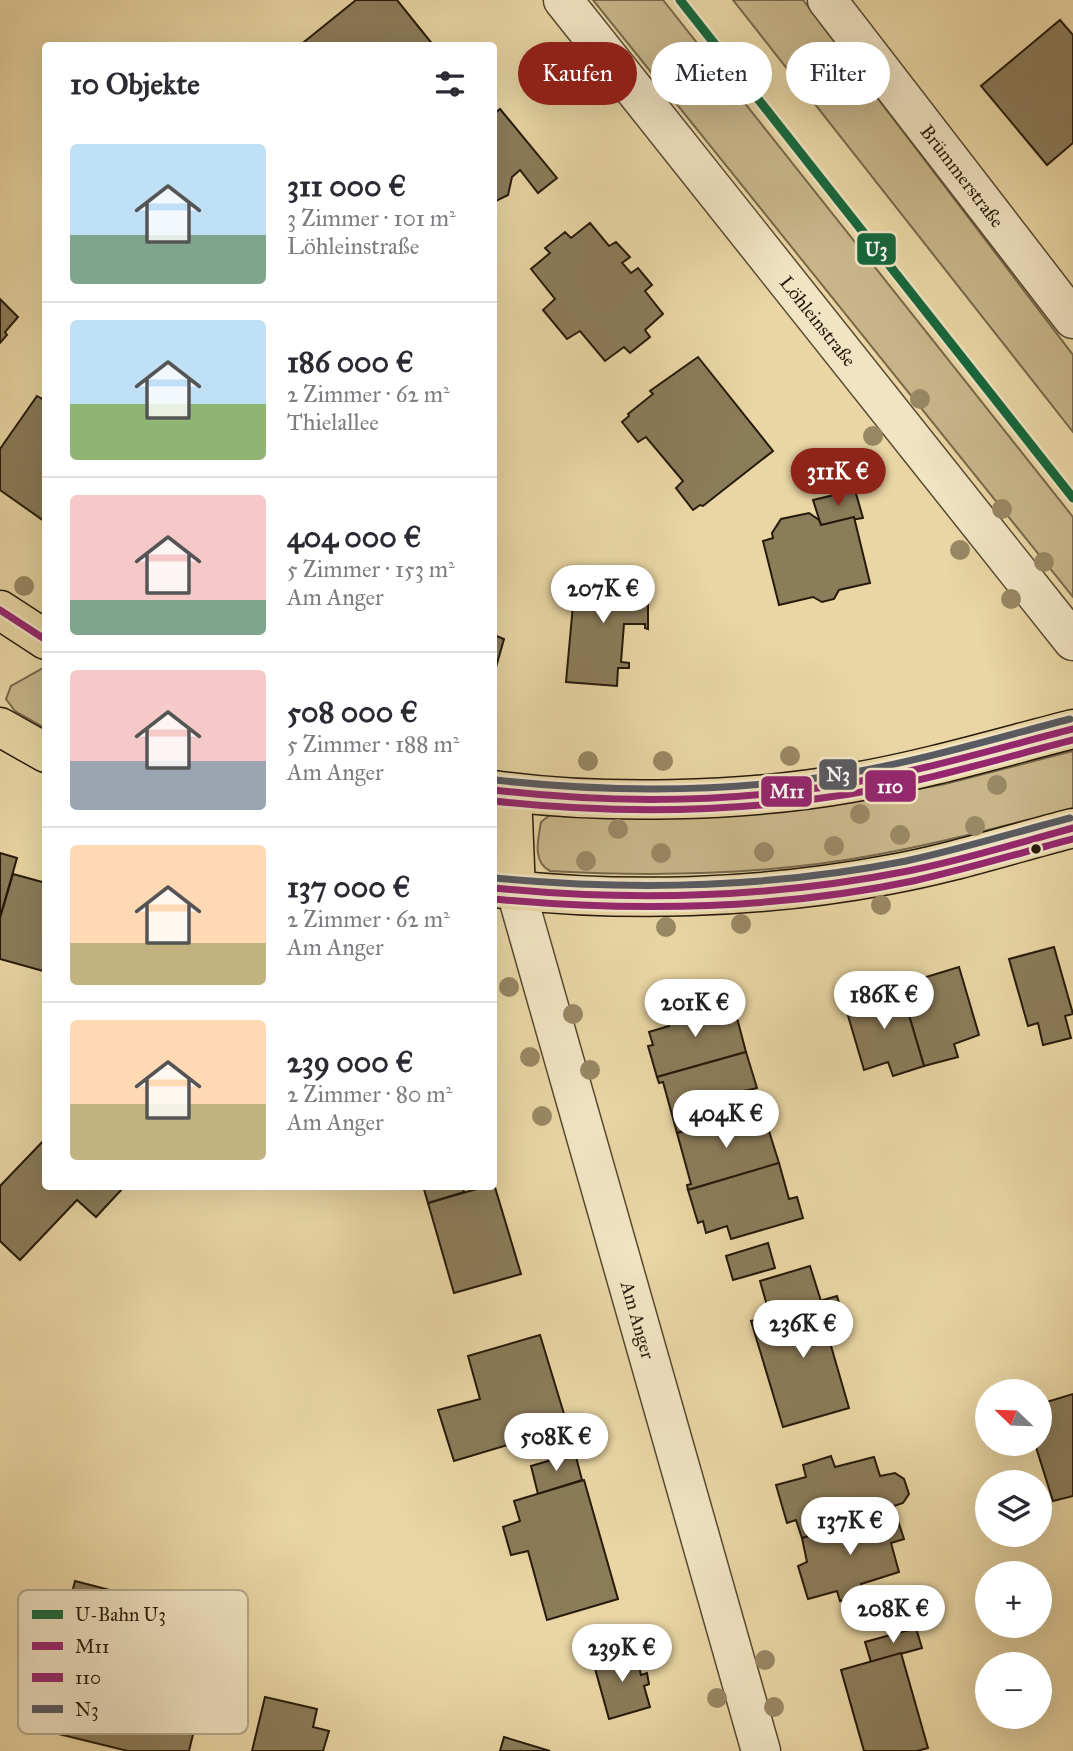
<!DOCTYPE html>
<html lang="de">
<head>
<meta charset="utf-8">
<style>
	body { margin:0; font-family:"IM FELL Great Primer",serif; background:#f2f2f3; color:#2b2b33; height:100vh; display:flex; flex-direction:column; font-size:26px; white-space:nowrap }
	* { box-sizing:border-box; margin:0 }
	p { font-size:23px; color:#7c7c81 }
	.icon { flex:none; width:38px; height:38px; fill:none; stroke:currentColor; stroke-width:2; stroke-linecap:round; stroke-linejoin:round }
	.map { position:relative; flex:1; overflow:hidden }
	.details { position:absolute; left:42px; top:42px; width:455px; height:1148px; display:flex; flex-direction:column; background:#fff; border-radius:7px; box-shadow:0 7px 28px #0002 }
	.details>* { flex:none }
	.banner { position:absolute; left:518px; top:42px; width:450px; height:63px; display:flex; gap:14px }
	.needle { width:46px; rotate:293deg }
	.tools { position:absolute; left:975px; top:1379px; display:grid; gap:14px }
	.tools a { display:grid; place-items:center; width:77px; height:77px; border-radius:50%; background:#fff; box-shadow:0 7px 28px #0002; font-size:35px }
	.price { position:absolute; translate:-50% -60px; padding:0 16px; border-radius:24px; background:#fff; color:#222; font-size:23px; line-height:46px; filter:drop-shadow(0 2px 4px #0008) }
	.price::after { content:''; position:absolute; left:50%; top:42px; width:21px; height:16px; margin-left:-10px; background:inherit; clip-path:polygon(0 0,100% 0,50% 100%) }
	.price.selected { background:#8f2418; color:#fff }
	ul { padding:0; list-style:none }
	li { display:flex; align-items:center; gap:21px; height:175px; padding:0 28px }
	li+li { border-top:2px solid #e1e1e2 }
	li span { display:grid; place-items:center; flex:none; width:196px; height:140px; border-radius:7px; color:#555 }
	li>.icon { margin-inline-start:auto }
	span .icon { width:84px; height:84px; fill:#fffc; stroke-width:1 }
	li b { font-size:30px }
	h2 { display:flex; justify-content:space-between; align-items:center; height:84px; padding:0 28px; font-size:30px }
	.pill { padding:0 24px; border-radius:32px; background:#fff; box-shadow:0 7px 28px #0002; font-size:24px; line-height:63px }
	.pill.selected { background:#8f2418; color:#fff }
	.map>svg:first-child { display:block }
	.green { fill:#c8b68a; stroke:#77684a; stroke-width:2 }
	.building { fill:#8b7c5a; stroke:#261a0a; stroke-width:2 }
	.lines { fill:none; stroke-linecap:round; stroke-linejoin:round }
	.minor-casing { stroke:#574930; stroke-width:41 }
	.major-casing { stroke:#261a0a; stroke-width:41 }
	.minor { stroke:#f1e4c4; stroke-width:38 }
	.major { stroke:#e9d6a4; stroke-width:38 }
	.bus-1-casing { stroke:#f1e4c4; stroke-width:12 }
	.bus-2-casing { stroke:#f1e4c4; stroke-width:12 }
	.bus-3-casing { stroke:#f1e4c4; stroke-width:12 }
	.bus-1 { stroke:#95276e; stroke-width:7 }
	.bus-2 { stroke:#95276e; stroke-width:7 }
	.bus-3 { stroke:#595b62; stroke-width:7 }
	.metro-1-casing { stroke:#f1e4c4; stroke-width:14 }
	.metro-1 { stroke:#16683d; stroke-width:9 }
	.tree { fill:#998864 }
	.bus-dot { fill:#261a0a; stroke:#f1e4c4; stroke-width:2.5 }
	.labels { text-anchor:middle; dominant-baseline:central; stroke-width:7; stroke-linejoin:round; paint-order:stroke }
	.street-label { font-size:19px; fill:#261a0a; stroke:#f1e4c4 }
	.key { fill:#f1e4c4; stroke:#b4a78c; stroke-width:2 }
	.key-label { font-size:19px; fill:#261a0a }
	.line-badge { stroke:#f1e4c4; stroke-width:2.5 }
	.badge-label { font-size:19px; text-anchor:middle; font-weight:bold; fill:#fff }
</style>
</head>
<body>
<div class="map">
<svg width="1073" height="1751" viewBox="0 0 1073 1751">
	<rect width="100%" height="100%" fill="#e9d6a4"/>
	<filter id="stains"><feTurbulence type="fractalNoise" baseFrequency=".00286" numOctaves="4"/><feColorMatrix values="0 0 0 0 .2 0 0 0 0 .09 0 0 0 0 .02 0 0 0 .5 -.17"/></filter>
	<radialGradient id="worn" r=".72"><stop offset=".6" stop-color="#630" stop-opacity="0"/><stop offset="1" stop-color="#630" stop-opacity=".3"/></radialGradient>
	<g class="green">
		<polygon points="593,0 663,0 1073,517 1073,597"/>
		<polygon points="733,0 803,0 1073,355 1073,432"/>
		<polygon points="45,667 46,667 45,728 15,711 6,699 11,686"/>
		<path d="M1073,751v57c-66,17 -131,35 -198,47 -107,20 -217,22 -325,16 -18,-9 -12,-32 -9,-49l9,-7 205,-1 72,-8 118,-22z"/>
	</g>
	<g class="building">
		<polygon points="356,0 397,0 434,46 299,46"/>
		<polygon points="1060,20 1073,35 1073,143 1047,165 981,86"/>
		<polygon points="500,109 557,178 538,193 520,170 512,177 508,195 494,202 494,114"/>
		<polygon points="590,223 609,246 616,242 630,257 622,263 631,273 638,268 652,285 645,291 663,314 645,330 650,337 630,353 624,347 605,361 580,331 567,339 543,310 555,299 531,269 550,253 545,248 565,232 571,238"/>
		<polygon points="0,299 18,317 5,332 7,335 0,343"/>
		<polygon points="698,357 773,451 703,506 700,505 693,510 676,488 683,481 646,437 638,442 622,422 629,416 628,414 653,394 650,391"/>
		<polygon points="37,396 46,401 44,521 0,490 0,449"/>
		<polygon points="855,490 863,518 821,525 813,500"/>
		<polygon points="809,513 819,520 821,525 854,517 870,583 839,590 834,599 822,602 813,597 779,605 763,541 773,538 772,533 781,519"/>
		<polygon points="576,572 648,578 648,629 645,628 645,624 624,624 621,662 629,663 629,668 618,668 617,686 566,682"/>
		<polygon points="494,635 504,639 494,674"/>
		<polygon points="0,853 17,858 0,918"/>
		<polygon points="13,874 46,883 43,971 0,959 0,918"/>
		<polygon points="1054,947 1073,1014 1065,1016 1071,1038 1043,1045 1038,1023 1028,1026 1009,959"/>
		<polygon points="959,967 979,1035 954,1044 958,1057 924,1066 900,985"/>
		<polygon points="900,985 924,1066 893,1076 888,1062 864,1070 844,1002"/>
		<polygon points="718,999 724,1021 737,1018 746,1052 657,1077 648,1046 653,1045 649,1032 669,1026 666,1013"/>
		<polygon points="746,1052 757,1088 744,1091 750,1112 677,1133 663,1082 659,1083 657,1077"/>
		<polygon points="750,1112 756,1132 768,1128 779,1163 688,1190 687,1185 691,1184 677,1133"/>
		<polygon points="46,1138 46,1186 124,1187 96,1217 77,1200 20,1260 0,1241 0,1186"/>
		<polygon points="779,1163 789,1199 797,1197 803,1218 731,1239 727,1226 706,1233 703,1221 698,1223 688,1190"/>
		<polygon points="494,1184 521,1274 454,1293 428,1203"/>
		<polygon points="423,1186 463,1186 464,1192 428,1203"/>
		<polygon points="768,1243 775,1268 733,1280 726,1256"/>
		<polygon points="810,1266 821,1301 770,1316 760,1281"/>
		<polygon points="837,1296 848,1334 829,1339 849,1408 783,1427 751,1321"/>
		<polygon points="540,1335 568,1427 454,1461 438,1410 480,1399 468,1356"/>
		<polygon points="1073,1394 1073,1496 1053,1501 1035,1444 1040,1444 1040,1404"/>
		<polygon points="575,1453 582,1480 538,1494 531,1466"/>
		<polygon points="831,1456 835,1467 874,1457 880,1476 895,1473 904,1479 909,1494 903,1503 894,1506 895,1512 802,1538 796,1520 787,1523 776,1485 806,1477 803,1465"/>
		<polygon points="584,1480 618,1599 547,1620 528,1551 511,1555 503,1527 520,1521 514,1501"/>
		<polygon points="895,1512 904,1539 891,1543 899,1572 861,1584 864,1595 840,1601 837,1591 808,1599 798,1566 807,1562 802,1538"/>
		<polygon points="75,1581 129,1595 113,1661 188,1680 190,1671 216,1678 206,1720 197,1718 189,1751 128,1751 38,1729"/>
		<polygon points="916,1628 922,1648 871,1662 865,1642"/>
		<polygon points="627,1650 627,1656 636,1654 641,1675 647,1673 649,1684 644,1686 650,1707 609,1719 594,1665 601,1663 600,1657"/>
		<polygon points="901,1653 928,1748 917,1751 864,1751 841,1670"/>
		<polygon points="265,1697 317,1709 313,1727 329,1731 323,1751 252,1751"/>
		<polygon points="504,1737 550,1751 500,1751"/>
	</g>
	<g class="lines">
		<g class="minor-casing">
			<g id="minor">
				<path id="s1" d="M563,0l510,641"/>
				<path id="s2" d="M827,0l246,319"/>
				<path id="s3" d="M516,891l245,860"/>
			</g>
		</g>
		<g class="major-casing">
			<g id="major">
				<polyline points="0,610 46,640"/>
				<polyline points="0,727 46,753"/>
				<path d="M494,790c107,15 249,12 356,-7 75,-13 149,-35 223,-54"/>
				<polyline points="512,793 516,891"/>
				<path d="M494,888c128,15 265,11 393,-13 63,-11 124,-31 186,-47"/>
			</g>
		</g>
		<use href="#minor" class="minor"/>
		<use href="#major" class="major"/>
		<g class="bus-1-casing">
			<g id="bus-1">
				<polyline points="0,610 46,640"/>
				<path d="M494,790c118,14 238,13 356,-7 75,-13 149,-35 223,-54"/>
				<path d="M494,888c139,14 277,10 414,-17 56,-11 110,-28 165,-43"/>
			</g>
		</g>
		<g class="bus-2-casing">
			<g id="bus-2">
				<path d="M494,801c118,13 238,12 356,-7 75,-13 149,-35 223,-54"/>
				<path d="M494,899c140,13 281,11 419,-18 54,-12 107,-28 160,-42"/>
			</g>
		</g>
		<g class="bus-3-casing">
			<g id="bus-3">
				<path d="M495,780c118,13 237,13 354,-7 75,-13 148,-35 221,-54"/>
				<path d="M495,878c138,13 275,10 411,-17 56,-12 110,-29 164,-43"/>
			</g>
		</g>
		<use href="#bus-1" class="bus-1"/>
		<use href="#bus-2" class="bus-2"/>
		<use href="#bus-3" class="bus-3"/>
		<g class="metro-1-casing">
			<polyline id="metro-1" points="680,0 1073,498"/>
		</g>
		<use href="#metro-1" class="metro-1"/>
	</g>
	<g class="tree">
		<circle cx="920" cy="399" r="10"/>
		<circle cx="873" cy="436" r="10"/>
		<circle cx="1002" cy="509" r="10"/>
		<circle cx="960" cy="550" r="10"/>
		<circle cx="1044" cy="562" r="10"/>
		<circle cx="24" cy="586" r="10"/>
		<circle cx="1011" cy="599" r="10"/>
		<circle cx="790" cy="756" r="10"/>
		<circle cx="588" cy="761" r="10"/>
		<circle cx="663" cy="761" r="10"/>
		<circle cx="997" cy="785" r="10"/>
		<circle cx="860" cy="814" r="10"/>
		<circle cx="975" cy="826" r="10"/>
		<circle cx="618" cy="829" r="10"/>
		<circle cx="900" cy="835" r="10"/>
		<circle cx="834" cy="846" r="10"/>
		<circle cx="764" cy="852" r="10"/>
		<circle cx="661" cy="853" r="10"/>
		<circle cx="586" cy="861" r="10"/>
		<circle cx="881" cy="905" r="10"/>
		<circle cx="741" cy="924" r="10"/>
		<circle cx="666" cy="927" r="10"/>
		<circle cx="509" cy="987" r="10"/>
		<circle cx="573" cy="1014" r="10"/>
		<circle cx="530" cy="1057" r="10"/>
		<circle cx="590" cy="1070" r="10"/>
		<circle cx="542" cy="1116" r="10"/>
		<circle cx="765" cy="1660" r="10"/>
		<circle cx="717" cy="1698" r="10"/>
		<circle cx="774" cy="1707" r="10"/>
	</g>
	<circle class="bus-dot" cx="1036" cy="849" r="6"/>
	<g class="labels">
		<g class="street-label">
			<text stroke="none"><textPath href="#s2" startOffset="222">Brümmerstraße</textPath></text>
			<text stroke="none"><textPath href="#s1" startOffset="410">Löhleinstraße</textPath></text>
			<text stroke="none"><textPath href="#s3" startOffset="446">Am Anger</textPath></text>
		</g>
	</g>
	<rect x="18" y="1590" width="230" height="144" rx="10" class="key"/>
	<rect x="32" y="1610" width="31" height="9" fill="#16683d"/>
	<rect x="32" y="1642" width="31" height="8" fill="#95276e"/>
	<rect x="32" y="1673" width="31" height="9" fill="#95276e"/>
	<rect x="32" y="1705" width="31" height="8" fill="#595b62"/>
	<g class="key-label">
		<text x="75" y="1621">U-Bahn U3</text>
		<text x="75" y="1653">M11</text>
		<text x="75" y="1684">110</text>
		<text x="75" y="1716">N3</text>
	</g>
	<g class="line-badge">
		<rect x="856" y="232" width="41" height="34" rx="7" fill="#16683d"/>
		<rect x="818" y="758" width="40" height="33" rx="7" fill="#595b62"/>
		<rect x="864" y="769" width="53" height="34" rx="7" fill="#95276e"/>
		<rect x="760" y="775" width="53" height="33" rx="7" fill="#95276e"/>
	</g>
	<g class="badge-label">
		<text x="876" y="256">U3</text>
		<text x="838" y="781">N3</text>
		<text x="890" y="793">110</text>
		<text x="787" y="798">M11</text>
	</g>
	<rect width="100%" height="100%" filter="url(#stains)"/>
	<rect width="100%" height="100%" fill="url(#worn)"/>
</svg>
<div class="tools">
<a><svg class="needle" viewBox="-14 -14 28 28"><path d="M0-13l5 13h-10z" fill="#e53935"/><path d="M0 13l5-13h-10z" fill="#7c7c81"/></svg></a>
<a><svg class="icon" aria-label="layers" viewBox="0 0 24 24"><path d="M12 4l9 5-9 5-9-5zM3 14l9 5 9-5"/></svg></a>
<a>+</a>
<a>−</a>
</div>
<b class="price selected" style="left:838px;top:508px">311K €</b>
<b class="price" style="left:603px;top:625px">207K €</b>
<b class="price" style="left:884px;top:1031px">186K €</b>
<b class="price" style="left:695px;top:1039px">201K €</b>
<b class="price" style="left:726px;top:1150px">404K €</b>
<b class="price" style="left:803px;top:1360px">236K €</b>
<b class="price" style="left:556px;top:1473px">508K €</b>
<b class="price" style="left:850px;top:1557px">137K €</b>
<b class="price" style="left:893px;top:1645px">208K €</b>
<b class="price" style="left:622px;top:1684px">239K €</b>
<div class="banner">
<a class="pill selected">Kaufen</a>
<a class="pill">Mieten</a>
<a class="pill">Filter</a>
</div>
<section class="details">
<h2>10 Objekte<svg class="icon" aria-label="filters" viewBox="0 0 24 24"><path d="M4 7h16M4 17h16"/><circle cx="9" cy="7" r="2"/><circle cx="15" cy="17" r="2"/></svg></h2>
<ul>
<li><span style="background:linear-gradient(#bfe0f5 65%,#7fa58c 0)"><svg class="icon" aria-label="home" viewBox="0 0 24 24"><path d="M3 11l9-7 9 7M6 9v11h12V9"/></svg></span><div><b>311 000 €</b><p>3 Zimmer · 101 m²</p><p>Löhleinstraße</p></div></li>
<li><span style="background:linear-gradient(#bfe0f5 60%,#8fb573 0)"><svg class="icon" aria-label="home" viewBox="0 0 24 24"><path d="M3 11l9-7 9 7M6 9v11h12V9"/></svg></span><div><b>186 000 €</b><p>2 Zimmer · 62 m²</p><p>Thielallee</p></div></li>
<li><span style="background:linear-gradient(#f6c9c9 75%,#7fa58c 0)"><svg class="icon" aria-label="home" viewBox="0 0 24 24"><path d="M3 11l9-7 9 7M6 9v11h12V9"/></svg></span><div><b>404 000 €</b><p>5 Zimmer · 153 m²</p><p>Am Anger</p></div></li>
<li><span style="background:linear-gradient(#f6c9c9 65%,#9aa5b1 0)"><svg class="icon" aria-label="home" viewBox="0 0 24 24"><path d="M3 11l9-7 9 7M6 9v11h12V9"/></svg></span><div><b>508 000 €</b><p>5 Zimmer · 188 m²</p><p>Am Anger</p></div></li>
<li><span style="background:linear-gradient(#ffd9b3 70%,#c2b280 0)"><svg class="icon" aria-label="home" viewBox="0 0 24 24"><path d="M3 11l9-7 9 7M6 9v11h12V9"/></svg></span><div><b>137 000 €</b><p>2 Zimmer · 62 m²</p><p>Am Anger</p></div></li>
<li><span style="background:linear-gradient(#ffd9b3 60%,#c2b280 0)"><svg class="icon" aria-label="home" viewBox="0 0 24 24"><path d="M3 11l9-7 9 7M6 9v11h12V9"/></svg></span><div><b>239 000 €</b><p>2 Zimmer · 80 m²</p><p>Am Anger</p></div></li>
</ul>
</section>
</div>
</body>
</html>
